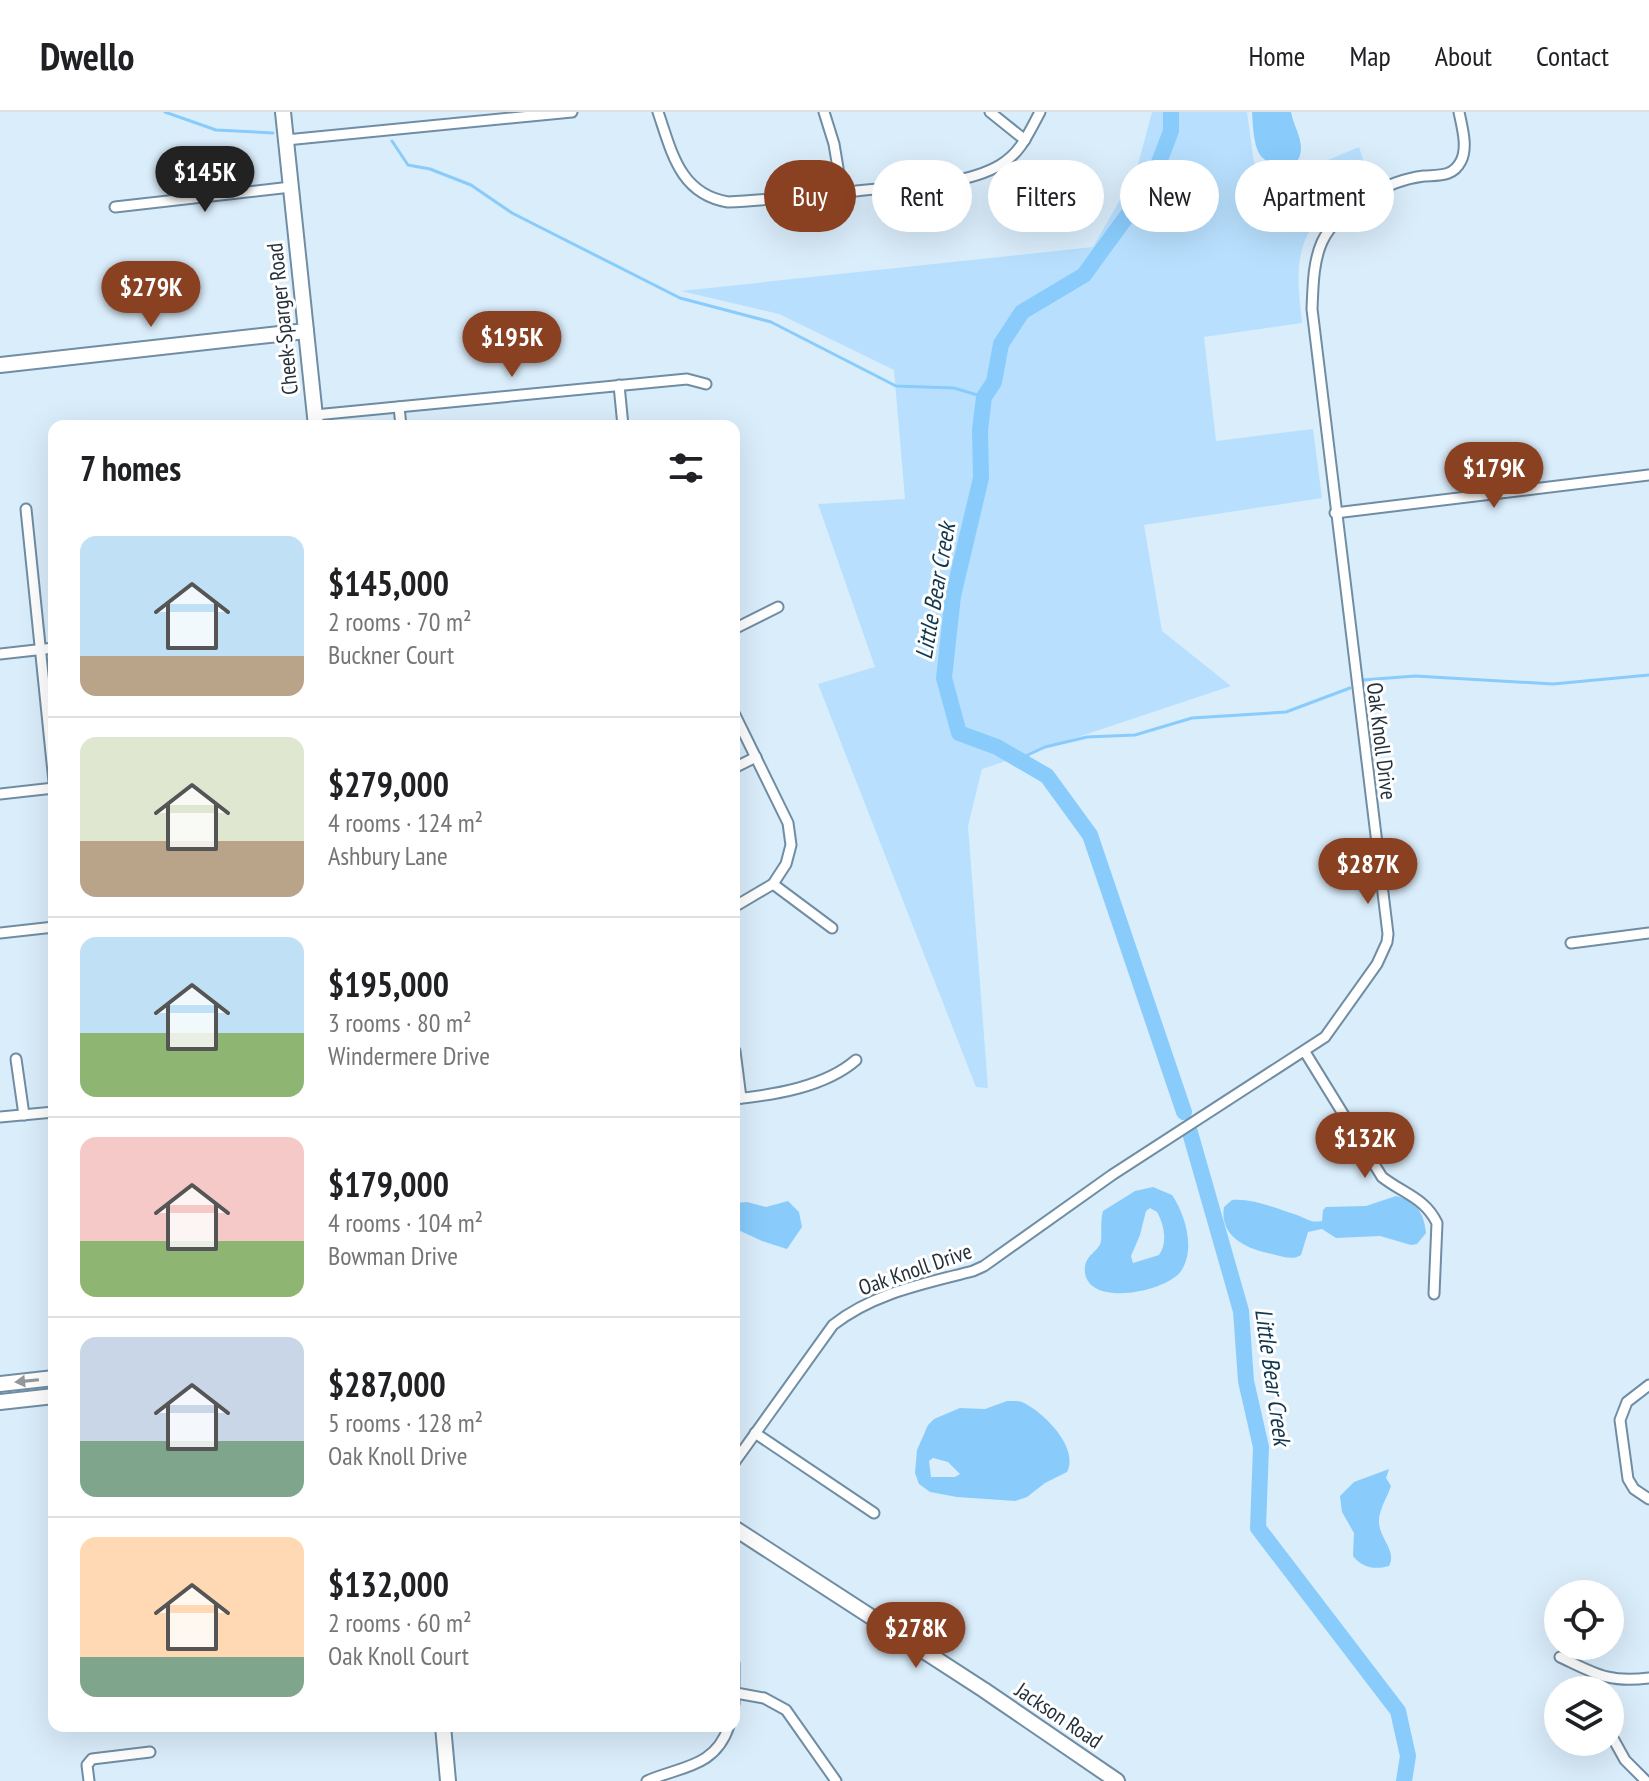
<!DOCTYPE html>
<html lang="en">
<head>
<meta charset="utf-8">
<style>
	body { margin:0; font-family:"PT Sans Narrow",sans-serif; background:#f6f6f6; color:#202124; height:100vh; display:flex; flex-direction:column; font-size:30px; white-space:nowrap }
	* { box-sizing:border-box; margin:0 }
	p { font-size:26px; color:#757577 }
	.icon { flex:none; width:44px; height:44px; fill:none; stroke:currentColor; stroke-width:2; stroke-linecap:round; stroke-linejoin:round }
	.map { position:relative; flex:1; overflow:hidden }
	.sheet { position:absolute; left:48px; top:308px; width:692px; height:1312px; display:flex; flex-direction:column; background:#fff; border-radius:16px; box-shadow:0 8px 32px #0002 }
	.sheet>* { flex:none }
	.guide { position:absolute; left:764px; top:48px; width:760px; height:72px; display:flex; gap:16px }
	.buttons { position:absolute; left:1544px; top:1468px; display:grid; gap:16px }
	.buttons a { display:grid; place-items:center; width:80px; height:80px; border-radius:50%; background:#fff; box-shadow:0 8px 32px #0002; font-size:40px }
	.price { position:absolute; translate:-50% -68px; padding:0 18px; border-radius:28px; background:#894122; color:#fff; font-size:26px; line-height:52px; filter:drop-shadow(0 2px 4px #0008) }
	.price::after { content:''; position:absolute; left:50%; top:48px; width:24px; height:18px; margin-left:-12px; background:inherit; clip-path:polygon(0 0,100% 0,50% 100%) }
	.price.active { background:#222; color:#fff }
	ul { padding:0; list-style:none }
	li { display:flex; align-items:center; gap:24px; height:200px; padding:0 32px }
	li+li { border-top:2px solid #e0e0e0 }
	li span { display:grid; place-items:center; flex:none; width:224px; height:160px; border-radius:16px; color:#555 }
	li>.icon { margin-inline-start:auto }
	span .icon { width:96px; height:96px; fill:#fffc; stroke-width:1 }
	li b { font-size:34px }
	h2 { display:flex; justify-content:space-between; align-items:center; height:96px; padding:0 32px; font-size:34px }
	.pill { padding:0 28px; border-radius:36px; background:#fff; box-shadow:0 8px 32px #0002; font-size:28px; line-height:72px }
	.pill.active { background:#894122; color:#fff }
	header { display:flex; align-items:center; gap:48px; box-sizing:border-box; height:112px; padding:0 40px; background:#fff; border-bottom:2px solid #e0e0e0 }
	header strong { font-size:38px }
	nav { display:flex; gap:44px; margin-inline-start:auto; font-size:28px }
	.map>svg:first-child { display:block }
	.green { fill:#b8e0fe }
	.water { fill:#89ccfc; fill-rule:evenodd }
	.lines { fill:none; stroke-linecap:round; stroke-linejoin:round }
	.stream { stroke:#89ccfc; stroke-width:3 }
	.river { stroke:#89ccfc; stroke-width:16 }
	.street-casing { stroke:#708da3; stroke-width:13 }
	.secondary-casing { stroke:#708da3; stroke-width:18 }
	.street { stroke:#fff; stroke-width:9 }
	.secondary { stroke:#fff; stroke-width:14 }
	.oneway { fill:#92989c }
	.labels { text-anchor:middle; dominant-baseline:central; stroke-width:6; stroke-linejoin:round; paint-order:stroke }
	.street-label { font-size:22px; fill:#24303a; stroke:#fff }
	.water-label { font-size:24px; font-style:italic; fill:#11374f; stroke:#fff }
</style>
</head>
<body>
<header>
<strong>Dwello</strong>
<nav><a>Home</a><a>Map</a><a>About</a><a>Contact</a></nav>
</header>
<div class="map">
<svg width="1649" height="1669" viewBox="0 0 1649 1669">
	<rect width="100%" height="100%" fill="#daedfb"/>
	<path class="green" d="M1152,0h95l7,51 22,11h19l64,-27 10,31c-19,15 -44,31 -58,51 -18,27 -12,64 -9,94l-98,14 12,104 97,-12 9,69 -178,27 18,106 69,55 -249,83 -14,57 20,262 -12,-1 -158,-403 57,-17 -57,-163 87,-5 -11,-129 -115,-56 -98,-23 412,-44 43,-75z"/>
	<g class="water">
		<path d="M1252,0h39c2,12 10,24 10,36 0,25 -29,22 -41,7 -7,-11 -7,-30 -8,-43z"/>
		<path d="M1153,1075l19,8c13,19 24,54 9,76 -13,20 -91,37 -96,2 -2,-19 14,-20 16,-32 1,-10 -1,-19 2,-30l32,-20zM1150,1096l7,4c7,12 11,31 2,43l-26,8 -2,-7 9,-21 6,-24z"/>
		<path d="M1396,1084c20,5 28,16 30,37l-9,11 -6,1 -31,-9 -44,2 -14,-9 -14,3 -7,23c-9,6 -19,1 -29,-1 -25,-5 -53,-17 -48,-47l8,-7c20,-2 46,9 65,15 11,4 13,8 25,6l1,-11 3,-3 40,-1z"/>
		<polygon points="788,1089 799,1100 802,1115 787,1137 762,1129 734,1116 734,1091 747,1090 766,1095"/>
		<path d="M1007,1289c7,0 13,-1 19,3 20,11 53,44 41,68l-22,11 -18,14 -12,4 -58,-4 -27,-5 -11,-8 -4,-11 2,-23 11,-25 6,-6 26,-11 25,1zM933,1346l15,4 12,12 -5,3h-24l-2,-16z"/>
		<path d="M1389,1357l-3,9 5,8c-4,12 -13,25 -12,37 1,16 18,28 10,43 -15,4 -26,2 -36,-10l1,-23 -12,-21 -2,-16 14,-14z"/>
	</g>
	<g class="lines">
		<g class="stream">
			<polyline points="165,0 216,18 273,21"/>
			<polyline points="392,29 408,53 430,57 471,73 512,101 680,186 771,210 896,274 954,276 984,285"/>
			<polyline points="1363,568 1415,564 1553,572 1649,563"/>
			<polyline points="1019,647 1045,635 1087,625 1135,623 1192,606 1286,600 1350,576"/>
		</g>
		<g class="river">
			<polyline points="1171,0 1171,19 1151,71 1084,163 1022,200 1001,232 994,270 984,285 980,318 981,366 953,484 944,566 959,621 997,635 1047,664 1090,723 1184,1000"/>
			<polyline points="1189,1017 1241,1199 1246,1269 1261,1335 1258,1416 1398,1599 1408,1644 1404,1669"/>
		</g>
		<g class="street-casing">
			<g id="street">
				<path d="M658,0c14,41 22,82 70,90 43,-2 85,-7 128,-11 43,-5 107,-4 144,-26 21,-12 29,-33 40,-53"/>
				<polyline points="824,0 834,32 842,80"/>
				<polyline points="990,0 1025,28"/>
				<polyline points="286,28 572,0"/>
				<polyline points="115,95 291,75"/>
				<polyline points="619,273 623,314"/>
				<polyline points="399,295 401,314"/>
				<polyline points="315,303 687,267 706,272"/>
				<polyline points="26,397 54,670"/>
				<polyline points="1335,401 1649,363"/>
				<polyline points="734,517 778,495"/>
				<polyline points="0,542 54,536"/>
				<polyline points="734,601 788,711 791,733 786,752 773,772 734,795"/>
				<polyline points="734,656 756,645"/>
				<polyline points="0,682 54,676"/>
				<polyline points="773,772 832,816"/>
				<polyline points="0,821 54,815"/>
				<polyline points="1571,831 1649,821"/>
				<polyline points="735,939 741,986"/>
				<path d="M1305,940l77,125c22,17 43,21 55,46l-3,71"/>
				<polyline points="16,947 24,1003"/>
				<path d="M734,987c40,-4 91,-12 122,-39"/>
				<polyline points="0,1005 54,1000"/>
				<polyline points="1649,1273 1627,1290 1620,1308 1628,1367 1634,1377 1649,1387"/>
				<polyline points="755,1321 874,1401"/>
				<path d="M734,1351l99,-138c41,-32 90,-41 140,-54l11,-5 128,-91 213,-138 52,-73 10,-22 1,-8 -76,-625c1,-22 1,-47 10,-67 16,-34 66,-62 102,-66 15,-1 29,1 37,-15 7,-14 1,-34 -2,-49"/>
				<path d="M1560,1545c36,17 48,26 89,21"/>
				<polyline points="734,1552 734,1592"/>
				<polyline points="736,1581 764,1586 786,1598 836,1669"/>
				<polyline points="1610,1621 1625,1648 1646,1669"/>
				<polyline points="89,1669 87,1653 92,1647 150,1640"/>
				<path d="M647,1669c34,-15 68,-13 82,-55"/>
			</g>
		</g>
		<g class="secondary-casing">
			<g id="secondary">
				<polyline points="283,0 316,314"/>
				<polyline points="0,253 306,219"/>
				<polyline points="0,1272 54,1266"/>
				<polyline points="0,1290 54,1284"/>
				<polyline points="734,1416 984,1578 1117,1669"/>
				<polyline points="443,1614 448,1669"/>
			</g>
		</g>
		<use href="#street" class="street"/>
		<use href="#secondary" class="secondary"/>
	</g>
	<defs><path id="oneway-solid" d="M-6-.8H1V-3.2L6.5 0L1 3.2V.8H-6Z" transform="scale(2)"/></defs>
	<use class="oneway" href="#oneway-solid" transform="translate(27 1269) rotate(174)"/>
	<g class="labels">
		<g class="street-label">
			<text transform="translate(282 207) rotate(-96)">Cheek-Sparger Road</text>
			<text transform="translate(1382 629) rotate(83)">Oak Knoll Drive</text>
			<text transform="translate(915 1157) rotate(-19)">Oak Knoll Drive</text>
			<text transform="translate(1059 1603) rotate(34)">Jackson Road</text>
		</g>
		<g class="water-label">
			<text transform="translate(935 479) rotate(-80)">Little Bear Creek</text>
			<text transform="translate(1273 1265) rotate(82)">Little Bear Creek</text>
		</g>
	</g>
</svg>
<div class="buttons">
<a><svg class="icon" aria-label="locate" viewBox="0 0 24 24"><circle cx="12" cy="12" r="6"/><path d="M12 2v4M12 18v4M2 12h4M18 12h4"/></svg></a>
<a><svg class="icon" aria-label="layers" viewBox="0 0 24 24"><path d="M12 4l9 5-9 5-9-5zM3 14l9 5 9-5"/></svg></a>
</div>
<b class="price active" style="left:205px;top:102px">$145K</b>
<b class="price" style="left:151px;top:217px">$279K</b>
<b class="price" style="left:512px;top:267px">$195K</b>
<b class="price" style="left:1494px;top:398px">$179K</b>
<b class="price" style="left:1368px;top:794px">$287K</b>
<b class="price" style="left:1365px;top:1068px">$132K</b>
<b class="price" style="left:916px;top:1558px">$278K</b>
<div class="guide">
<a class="pill active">Buy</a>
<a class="pill">Rent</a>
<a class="pill">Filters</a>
<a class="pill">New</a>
<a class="pill">Apartment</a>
</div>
<section class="sheet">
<h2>7 homes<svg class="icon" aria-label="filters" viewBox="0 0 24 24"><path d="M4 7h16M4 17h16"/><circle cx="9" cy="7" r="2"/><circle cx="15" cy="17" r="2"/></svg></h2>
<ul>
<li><span style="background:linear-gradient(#bfe0f5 75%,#b9a48a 0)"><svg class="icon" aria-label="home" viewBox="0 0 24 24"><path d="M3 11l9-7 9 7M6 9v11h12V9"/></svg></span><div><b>$145,000</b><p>2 rooms · 70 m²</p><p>Buckner Court</p></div></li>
<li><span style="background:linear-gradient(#dfe7d0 65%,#b9a48a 0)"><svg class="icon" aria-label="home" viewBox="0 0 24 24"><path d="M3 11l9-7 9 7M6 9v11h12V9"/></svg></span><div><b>$279,000</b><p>4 rooms · 124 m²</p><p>Ashbury Lane</p></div></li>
<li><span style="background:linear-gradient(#bfe0f5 60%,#8fb573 0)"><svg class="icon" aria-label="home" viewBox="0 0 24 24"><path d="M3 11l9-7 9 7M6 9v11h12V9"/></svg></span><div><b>$195,000</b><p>3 rooms · 80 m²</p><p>Windermere Drive</p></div></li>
<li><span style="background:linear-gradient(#f6c9c9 65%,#8fb573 0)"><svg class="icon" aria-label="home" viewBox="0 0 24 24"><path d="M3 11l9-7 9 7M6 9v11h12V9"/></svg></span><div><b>$179,000</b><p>4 rooms · 104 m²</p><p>Bowman Drive</p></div></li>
<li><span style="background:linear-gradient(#c9d6e8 65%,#7fa58c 0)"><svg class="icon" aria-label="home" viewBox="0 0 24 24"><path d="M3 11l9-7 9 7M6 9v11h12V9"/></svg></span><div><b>$287,000</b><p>5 rooms · 128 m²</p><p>Oak Knoll Drive</p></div></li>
<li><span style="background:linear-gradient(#ffd9b3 75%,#7fa58c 0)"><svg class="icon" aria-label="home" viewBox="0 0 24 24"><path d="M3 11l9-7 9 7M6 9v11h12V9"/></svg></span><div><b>$132,000</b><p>2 rooms · 60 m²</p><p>Oak Knoll Court</p></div></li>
</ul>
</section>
</div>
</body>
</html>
